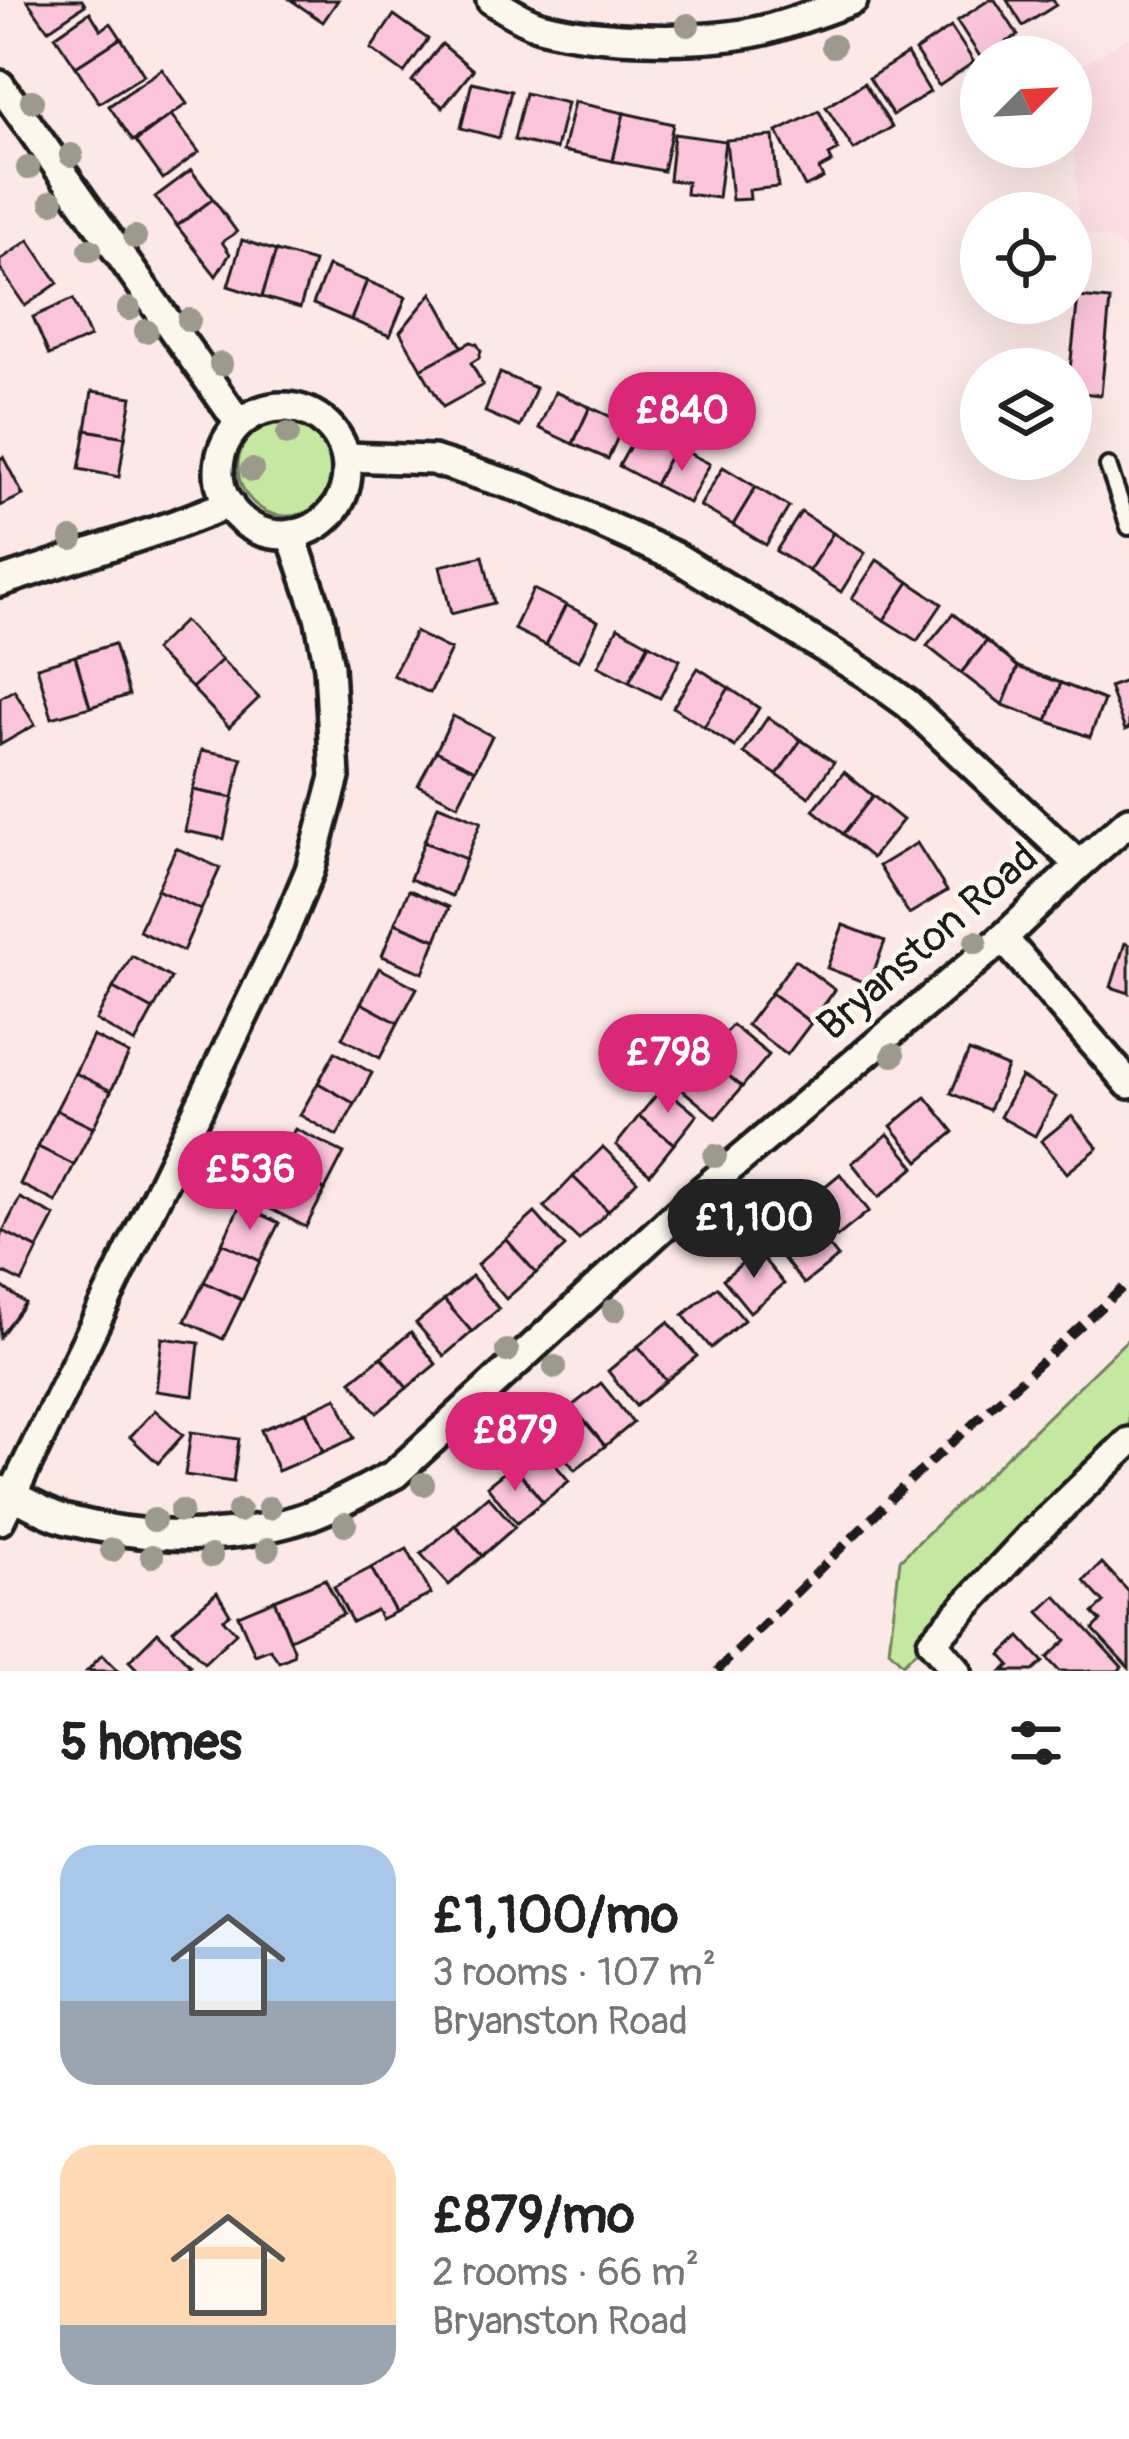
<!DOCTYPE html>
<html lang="en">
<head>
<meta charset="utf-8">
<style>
	body { margin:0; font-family:Pangolin,sans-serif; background:#f2f2f2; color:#222; height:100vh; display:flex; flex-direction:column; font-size:45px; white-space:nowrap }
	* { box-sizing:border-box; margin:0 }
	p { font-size:39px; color:#767676 }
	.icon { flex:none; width:66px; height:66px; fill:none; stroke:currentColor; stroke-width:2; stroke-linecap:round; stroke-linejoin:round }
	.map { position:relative; height:1671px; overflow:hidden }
	.details { display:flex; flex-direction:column; background:#fff; flex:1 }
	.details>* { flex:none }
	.needle { width:78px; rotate:66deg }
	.controls { position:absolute; left:960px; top:36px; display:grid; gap:24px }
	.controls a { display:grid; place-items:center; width:132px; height:132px; border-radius:50%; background:#fff; box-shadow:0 12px 48px #0002; font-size:60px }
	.price { position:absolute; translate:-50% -102px; padding:0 27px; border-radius:42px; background:#db2777; color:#fff; font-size:39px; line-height:78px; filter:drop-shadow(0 3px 6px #0008) }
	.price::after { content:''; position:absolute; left:50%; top:72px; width:36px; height:27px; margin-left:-18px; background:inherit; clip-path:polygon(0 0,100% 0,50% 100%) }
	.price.on { background:#222; color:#fff }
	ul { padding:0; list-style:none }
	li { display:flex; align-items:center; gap:36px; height:300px; padding:0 60px }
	li span { display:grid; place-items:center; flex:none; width:336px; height:240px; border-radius:36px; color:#555 }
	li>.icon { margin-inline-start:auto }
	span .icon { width:144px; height:144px; fill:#fffc; stroke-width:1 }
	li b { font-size:51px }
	h2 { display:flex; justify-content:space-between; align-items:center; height:144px; padding:0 60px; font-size:51px }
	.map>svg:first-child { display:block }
	.built { fill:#fbdde3 }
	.green { fill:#c5e8a1; stroke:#70825e; stroke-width:3 }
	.building { fill:#fcc4db; stroke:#1c1c1c; stroke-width:3 }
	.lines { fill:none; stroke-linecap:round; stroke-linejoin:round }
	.service-casing { stroke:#1c1c1c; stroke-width:22 }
	.minor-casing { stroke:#1c1c1c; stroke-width:36 }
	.service { stroke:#fbf7ec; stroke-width:14 }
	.minor { stroke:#fbf7ec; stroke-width:27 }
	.rail { stroke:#1c1c1c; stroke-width:9; stroke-dasharray:18 9; stroke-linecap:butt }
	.tree { fill:#9c998d }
	.labels { text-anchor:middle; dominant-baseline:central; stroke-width:10; stroke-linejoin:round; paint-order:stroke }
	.street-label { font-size:42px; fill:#1c1c1c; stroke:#fbf7ec }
</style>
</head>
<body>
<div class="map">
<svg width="1129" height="1671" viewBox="0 0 1129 1671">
	<rect width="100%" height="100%" fill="#fbe8e7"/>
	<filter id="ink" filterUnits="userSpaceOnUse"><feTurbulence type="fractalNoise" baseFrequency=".00833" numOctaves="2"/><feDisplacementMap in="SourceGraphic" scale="24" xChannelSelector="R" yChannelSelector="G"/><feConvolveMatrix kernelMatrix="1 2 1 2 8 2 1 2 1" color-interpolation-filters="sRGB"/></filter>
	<g filter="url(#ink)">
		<polygon class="built" points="1129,37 1129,252 1112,238 1079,232 1071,72"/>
		<g class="green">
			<circle cx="287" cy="467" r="49"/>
			<polygon points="1129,1338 1129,1439 903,1664 889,1650 900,1560"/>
		</g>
		<g class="building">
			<polygon points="27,0 82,0 85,5 48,30"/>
			<polygon points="291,0 338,0 323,22"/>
			<polygon points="989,0 995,0 1018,35 981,58 957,21"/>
			<polygon points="1007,0 1053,0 1056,5 1023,26"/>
			<polygon points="90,12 101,30 111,23 121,38 76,67 55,36"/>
			<polygon points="394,15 428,39 404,73 371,49"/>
			<polygon points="951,27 974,62 939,86 915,51"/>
			<polygon points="121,38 144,75 99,103 76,67"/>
			<polygon points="442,44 473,70 443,107 412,81"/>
			<polygon points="907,54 930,92 893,115 869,78"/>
			<polygon points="162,69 187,104 133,141 109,106"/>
			<polygon points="472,82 511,91 499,138 461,128"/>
			<polygon points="864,83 892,127 854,150 826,107"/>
			<polygon points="525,93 567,103 556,149 514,140"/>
			<polygon points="574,102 624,113 613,161 563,151"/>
			<polygon points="819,111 838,150 829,155 832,162 819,169 823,178 805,187 777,132"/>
			<polygon points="624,113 673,124 663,171 613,161"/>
			<polygon points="171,115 199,152 163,179 136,141"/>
			<polygon points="674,134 725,141 718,198 686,194 687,182 669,180"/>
			<polygon points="773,136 778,187 749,190 750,199 732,200 726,140"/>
			<polygon points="191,170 213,199 177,226 155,197"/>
			<polygon points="213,199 237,232 222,242 230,254 216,276 177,226"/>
			<polygon points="29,240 58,283 25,306 0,268 0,260"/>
			<polygon points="242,240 276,251 262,297 228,286"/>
			<polygon points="276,251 314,262 300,308 262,297"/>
			<polygon points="328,266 367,281 351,320 313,304"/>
			<polygon points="367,281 406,297 390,336 351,320"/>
			<polygon points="432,293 462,347 421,369 400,332"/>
			<polygon points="1078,297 1110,300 1101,395 1071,392 1070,369"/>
			<polygon points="73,299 90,337 49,355 33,317"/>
			<polygon points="471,342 477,344 481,351 479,358 471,363 483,385 443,407 421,369"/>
			<polygon points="500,373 536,388 520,427 485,412"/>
			<polygon points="92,391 132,397 125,437 86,430"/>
			<polygon points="555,392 590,407 573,444 539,428"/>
			<polygon points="590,407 624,423 608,459 573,444"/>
			<polygon points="640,428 675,446 655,485 619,466"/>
			<polygon points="86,430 125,437 119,477 79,469"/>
			<polygon points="675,446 710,464 689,503 655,485"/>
			<polygon points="3,457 23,495 0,506 0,459"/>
			<polygon points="723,467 756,487 733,525 700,506"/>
			<polygon points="756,487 789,507 766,545 733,525"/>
			<polygon points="801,512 833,533 809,571 776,551"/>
			<polygon points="833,533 865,553 841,592 809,571"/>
			<polygon points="483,556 494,603 451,614 440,566"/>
			<polygon points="877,560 909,582 884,620 852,598"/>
			<polygon points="909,582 942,604 917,641 884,620"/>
			<polygon points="533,589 566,605 546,645 514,629"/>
			<polygon points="566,605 598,621 579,661 546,645"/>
			<polygon points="953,614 987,641 961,673 927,646"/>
			<polygon points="184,621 222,660 192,688 154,650"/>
			<polygon points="618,627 649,644 629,682 598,666"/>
			<polygon points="415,632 451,650 430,693 393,675"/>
			<polygon points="987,641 1018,667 1003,705 961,673"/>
			<polygon points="114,644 129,695 90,707 75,656"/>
			<polygon points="649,644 680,660 660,698 629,682"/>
			<polygon points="75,656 90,707 52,718 37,667"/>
			<polygon points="222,660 259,698 229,727 192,688"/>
			<polygon points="1018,667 1061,683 1047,721 1003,705"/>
			<polygon points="698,668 729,688 704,727 673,707"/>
			<polygon points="1129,680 1129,728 1125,730 1109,687"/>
			<polygon points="1061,683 1104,700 1090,737 1047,721"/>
			<polygon points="729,688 759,708 735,747 704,727"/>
			<polygon points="14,690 35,725 0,745 0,698"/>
			<polygon points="453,716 492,736 475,770 436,751"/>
			<polygon points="768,717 801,740 777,775 744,753"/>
			<polygon points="801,740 834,762 809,797 777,775"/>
			<polygon points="202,750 242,758 233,798 193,790"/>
			<polygon points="436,751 475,770 458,805 418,785"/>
			<polygon points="844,772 873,796 843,834 813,810"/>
			<polygon points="193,790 233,798 224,839 185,831"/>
			<polygon points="873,796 903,820 872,858 843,834"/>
			<polygon points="438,805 481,822 466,859 424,842"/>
			<polygon points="424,842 466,859 452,896 410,879"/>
			<polygon points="917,843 947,891 909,914 879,866"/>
			<polygon points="176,848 220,868 201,910 157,890"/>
			<polygon points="157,890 201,910 183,951 139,931"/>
			<polygon points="409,890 449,907 436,940 395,923"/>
			<polygon points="395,923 436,940 423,973 382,956"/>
			<polygon points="843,925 885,941 869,984 827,968"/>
			<polygon points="1125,943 1129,945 1129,993 1111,987"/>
			<polygon points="132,956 171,978 153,1010 113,988"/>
			<polygon points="795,960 835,990 811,1023 771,993"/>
			<polygon points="379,968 417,988 398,1023 361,1003"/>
			<polygon points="113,988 153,1010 135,1043 96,1020"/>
			<polygon points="771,993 811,1023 787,1055 747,1025"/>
			<polygon points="361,1003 398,1023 380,1058 342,1038"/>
			<polygon points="732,1025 769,1055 742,1087 705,1056"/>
			<polygon points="93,1036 129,1054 111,1091 75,1073"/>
			<polygon points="969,1051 1007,1067 989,1110 951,1093"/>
			<polygon points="335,1052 372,1073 355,1104 318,1083"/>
			<polygon points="705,1056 742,1087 716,1118 679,1087"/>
			<polygon points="75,1073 111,1091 93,1128 56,1110"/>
			<polygon points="1021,1077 1056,1097 1035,1136 1000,1117"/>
			<polygon points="318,1083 355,1104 337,1136 300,1115"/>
			<polygon points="663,1087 697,1115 674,1144 639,1116"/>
			<polygon points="926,1097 954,1132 919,1161 891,1126"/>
			<polygon points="56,1110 93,1128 74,1165 38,1147"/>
			<polygon points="639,1116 674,1144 650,1174 616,1145"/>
			<polygon points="1072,1116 1098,1148 1067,1173 1041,1141"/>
			<polygon points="295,1129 344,1153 325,1190 276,1165"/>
			<polygon points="888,1134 915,1167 879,1197 852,1163"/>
			<polygon points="38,1147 74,1165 56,1202 20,1184"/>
			<polygon points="603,1147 637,1181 608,1211 573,1177"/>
			<polygon points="276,1165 325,1190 306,1227 257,1202"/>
			<polygon points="840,1174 869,1211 837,1237 807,1201"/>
			<polygon points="573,1177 608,1211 579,1240 544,1207"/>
			<polygon points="20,1198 55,1216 38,1249 3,1231"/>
			<polygon points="240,1205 279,1223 260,1261 222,1243"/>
			<polygon points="800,1209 838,1257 804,1284 766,1237"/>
			<polygon points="535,1213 565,1247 536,1273 506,1239"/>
			<polygon points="3,1231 38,1249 22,1282 0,1271 0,1238"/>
			<polygon points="506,1239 536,1273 506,1299 477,1265"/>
			<polygon points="222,1243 260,1261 242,1300 204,1282"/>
			<polygon points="757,1251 784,1284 750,1312 723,1279"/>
			<polygon points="472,1276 499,1309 472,1332 444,1300"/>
			<polygon points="204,1282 242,1300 223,1339 185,1321"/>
			<polygon points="0,1285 25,1303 0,1337"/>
			<polygon points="717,1287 744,1320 711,1348 683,1315"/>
			<polygon points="444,1300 472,1332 444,1356 416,1323"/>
			<polygon points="668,1322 697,1356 666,1381 638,1346"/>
			<polygon points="411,1332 436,1364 407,1388 381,1357"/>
			<polygon points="162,1338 199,1343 193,1396 156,1391"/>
			<polygon points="638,1346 666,1381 636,1406 608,1371"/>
			<polygon points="381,1357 407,1388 377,1413 351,1381"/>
			<polygon points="601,1383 633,1423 605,1446 572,1406"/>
			<polygon points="337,1398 354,1438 323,1452 306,1412"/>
			<polygon points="572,1406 605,1446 575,1470 543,1430"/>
			<polygon points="155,1410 183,1435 158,1463 130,1437"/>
			<polygon points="306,1412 323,1452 278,1471 261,1430"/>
			<polygon points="191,1432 239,1439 233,1482 185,1475"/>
			<polygon points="538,1444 569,1481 543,1502 513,1465"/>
			<polygon points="513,1465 543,1502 517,1523 487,1486"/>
			<polygon points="488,1496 515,1527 482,1556 455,1525"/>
			<polygon points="455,1525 482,1556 449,1585 421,1554"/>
			<polygon points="407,1549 431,1594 395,1612 371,1568"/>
			<polygon points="1102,1563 1129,1592 1129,1668 1093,1629 1101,1621 1093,1613 1104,1603 1084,1581"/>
			<polygon points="371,1568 395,1612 381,1619 376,1610 352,1622 334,1587"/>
			<polygon points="325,1579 343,1614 290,1639 274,1600"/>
			<polygon points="217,1592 230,1614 223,1619 236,1633 204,1663 173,1630"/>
			<polygon points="1056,1596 1122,1667 1118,1671 1059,1671 1047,1658 1066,1640 1039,1612"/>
			<polygon points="274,1600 294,1650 293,1656 279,1662 270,1649 255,1655 238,1615"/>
			<polygon points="158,1632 190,1665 183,1671 139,1671 129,1661"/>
			<polygon points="1020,1637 1043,1662 1033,1671 1003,1671 1010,1665 1001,1655"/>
			<polygon points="102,1655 118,1671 87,1671"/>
		</g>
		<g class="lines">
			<g class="service-casing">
				<polyline id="service" points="1108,466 1129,527"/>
			</g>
			<g class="minor-casing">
				<g id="minor">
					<path d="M491,0c15,9 32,21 49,26 59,16 165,18 224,4 30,-8 60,-19 89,-30"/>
					<polyline points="0,85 239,423"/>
					<circle cx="283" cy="471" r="64"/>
					<polyline points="346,457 433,460 525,489 676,557 865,673 908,704 1079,865"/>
					<polyline points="0,582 174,525 229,504"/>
					<polyline points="1003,938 1129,1084"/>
					<path d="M0,1490c22,8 44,24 67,30 70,18 149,22 219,3 39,-10 74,-31 109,-49l306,-282 302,-254 76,-73 50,-44"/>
					<polyline points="0,1520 284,932 310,870 335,777 329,667 319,616 291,534"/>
					<polyline points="957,1671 932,1642 1029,1538 1129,1442"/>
				</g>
			</g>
			<use href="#service" class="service"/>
			<use href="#minor" class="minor"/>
			<polyline class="rail" points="717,1671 902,1488 1129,1282"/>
		</g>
		<g class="tree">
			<circle cx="688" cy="25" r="12"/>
			<circle cx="833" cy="46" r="12"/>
			<circle cx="32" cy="101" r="12"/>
			<circle cx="71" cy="155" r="12"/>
			<circle cx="28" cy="168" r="12"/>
			<circle cx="52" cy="202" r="12"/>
			<circle cx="135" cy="237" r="12"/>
			<circle cx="90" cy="250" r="12"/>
			<circle cx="129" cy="309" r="12"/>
			<circle cx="189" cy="320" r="12"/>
			<circle cx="146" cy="331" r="12"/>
			<circle cx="221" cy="364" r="12"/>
			<circle cx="288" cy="434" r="12"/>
			<circle cx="252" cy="470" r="12"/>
			<circle cx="72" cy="539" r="12"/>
			<circle cx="976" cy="942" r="12"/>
			<circle cx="893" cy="1055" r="12"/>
			<circle cx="715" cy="1156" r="12"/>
			<circle cx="614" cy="1310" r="12"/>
			<circle cx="507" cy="1351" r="12"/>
			<circle cx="555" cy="1367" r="12"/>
			<circle cx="486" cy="1428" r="12"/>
			<circle cx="423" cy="1484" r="12"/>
			<circle cx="269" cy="1508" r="12"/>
			<circle cx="181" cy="1511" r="12"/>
			<circle cx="239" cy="1511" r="12"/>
			<circle cx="154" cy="1520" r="12"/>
			<circle cx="345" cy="1524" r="12"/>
			<circle cx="268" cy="1549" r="12"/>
			<circle cx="112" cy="1550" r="12"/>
			<circle cx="152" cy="1556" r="12"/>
			<circle cx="211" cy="1556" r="12"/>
		</g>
	</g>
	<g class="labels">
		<g class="street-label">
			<text transform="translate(928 942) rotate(-41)">Bryanston Road</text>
		</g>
	</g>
</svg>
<div class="controls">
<a><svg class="needle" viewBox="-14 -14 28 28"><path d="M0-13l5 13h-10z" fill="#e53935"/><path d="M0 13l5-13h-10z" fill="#767676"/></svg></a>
<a><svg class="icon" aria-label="locate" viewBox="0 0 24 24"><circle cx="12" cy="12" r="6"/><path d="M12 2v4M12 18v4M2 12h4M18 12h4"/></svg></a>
<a><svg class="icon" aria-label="layers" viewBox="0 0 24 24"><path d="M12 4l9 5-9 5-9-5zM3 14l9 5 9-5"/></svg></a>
</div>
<b class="price" style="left:682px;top:474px">£840</b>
<b class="price" style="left:668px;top:1116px">£798</b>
<b class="price" style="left:250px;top:1233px">£536</b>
<b class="price on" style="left:754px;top:1281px">£1,100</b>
<b class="price" style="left:515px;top:1494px">£879</b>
</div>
<section class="details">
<h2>5 homes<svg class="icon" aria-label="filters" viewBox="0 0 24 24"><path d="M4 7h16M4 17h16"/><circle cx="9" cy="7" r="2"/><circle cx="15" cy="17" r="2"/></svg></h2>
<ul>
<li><span style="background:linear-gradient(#a9c7e8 65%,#9aa5b1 0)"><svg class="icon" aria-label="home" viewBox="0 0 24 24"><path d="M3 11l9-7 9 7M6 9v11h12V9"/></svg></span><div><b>£1,100/mo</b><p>3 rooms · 107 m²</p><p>Bryanston Road</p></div></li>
<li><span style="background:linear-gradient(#ffd9b3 75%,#9aa5b1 0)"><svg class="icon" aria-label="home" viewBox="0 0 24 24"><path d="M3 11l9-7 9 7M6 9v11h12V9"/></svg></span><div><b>£879/mo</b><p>2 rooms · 66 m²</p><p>Bryanston Road</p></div></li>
</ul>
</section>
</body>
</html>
